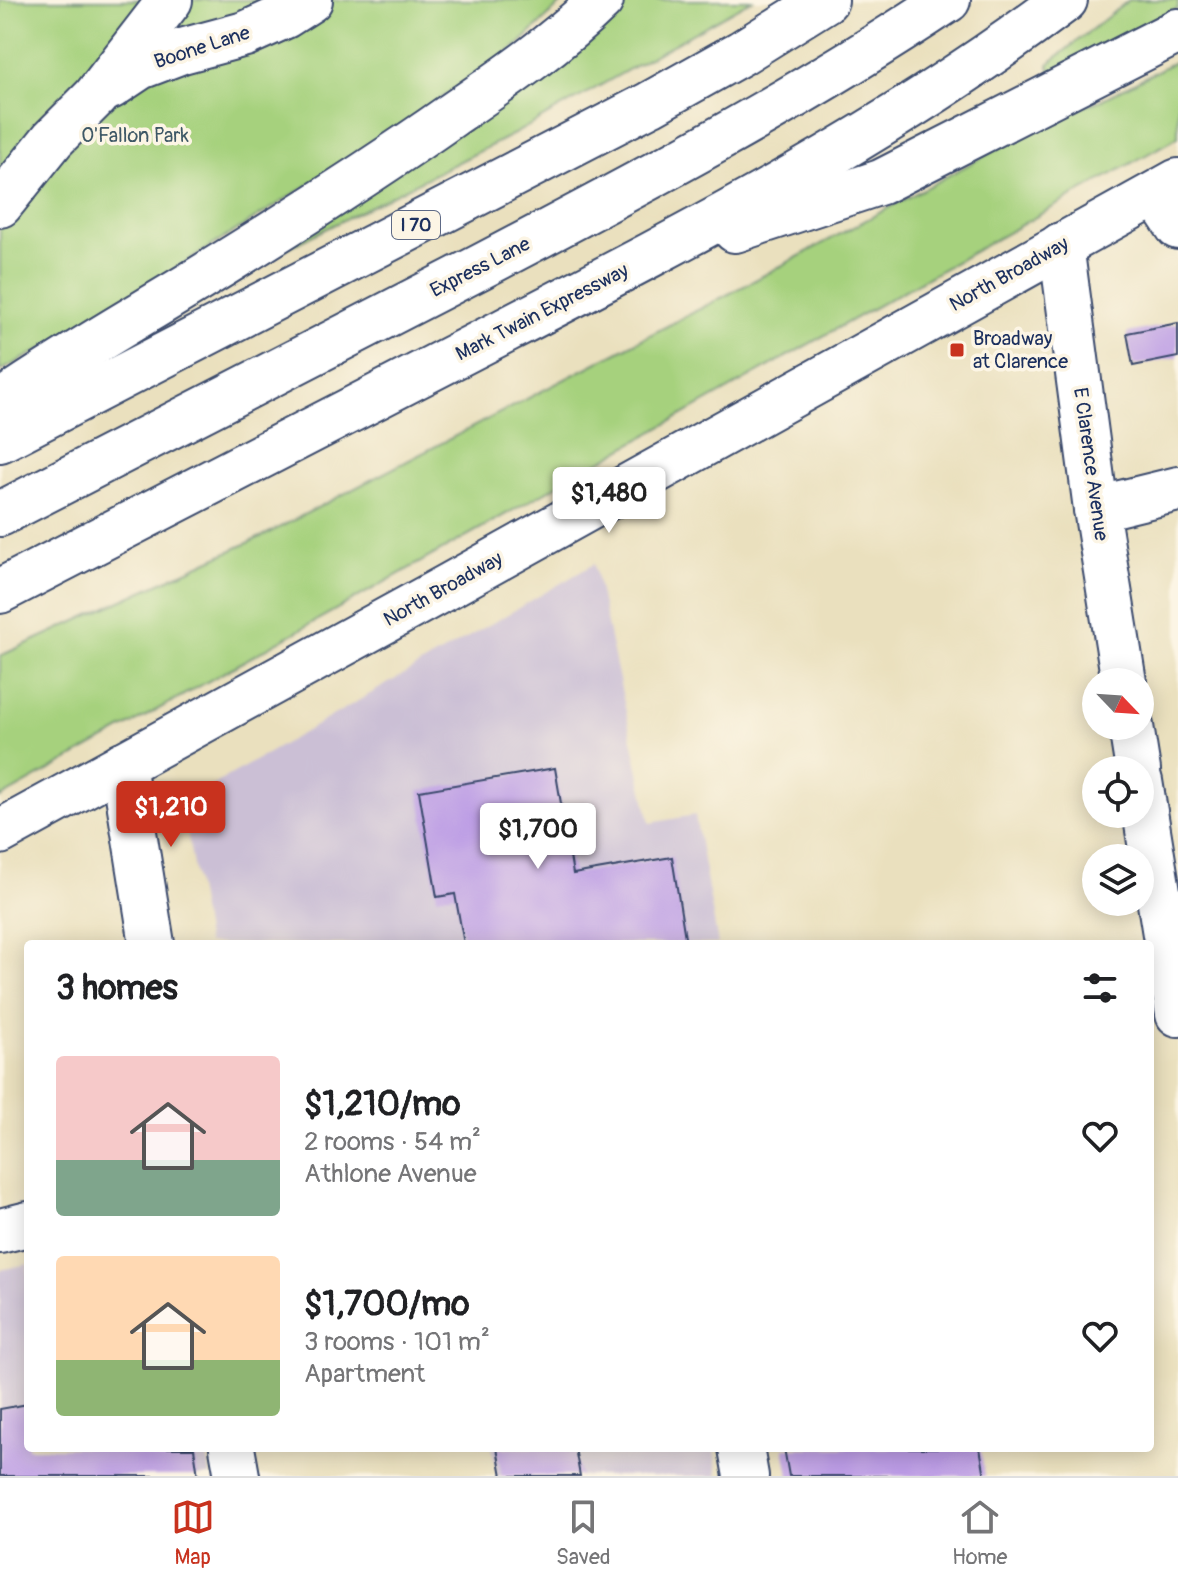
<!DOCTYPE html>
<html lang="en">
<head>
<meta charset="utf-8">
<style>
	body { margin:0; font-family:Pangolin,sans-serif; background:#f6f6f6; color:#202124; height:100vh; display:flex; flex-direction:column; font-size:30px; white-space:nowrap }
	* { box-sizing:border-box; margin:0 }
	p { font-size:26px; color:#757577 }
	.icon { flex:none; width:44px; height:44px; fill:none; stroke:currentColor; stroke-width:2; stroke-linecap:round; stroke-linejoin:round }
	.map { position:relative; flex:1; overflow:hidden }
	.side { position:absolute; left:24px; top:940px; width:1130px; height:512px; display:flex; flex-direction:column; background:#fff; border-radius:8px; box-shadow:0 4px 20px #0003 }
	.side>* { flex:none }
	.needle { width:52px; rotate:115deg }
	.tools { position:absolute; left:1082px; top:668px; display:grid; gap:16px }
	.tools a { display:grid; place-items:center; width:72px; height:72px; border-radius:50%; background:#fff; box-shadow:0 4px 20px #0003; font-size:40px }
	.price { position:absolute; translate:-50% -68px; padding:0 18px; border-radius:8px; background:#fff; color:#222; font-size:26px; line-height:52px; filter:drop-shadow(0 2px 4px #0008) }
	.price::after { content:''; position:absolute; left:50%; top:48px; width:24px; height:18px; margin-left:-12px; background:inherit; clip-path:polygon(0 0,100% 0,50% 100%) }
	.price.selected { background:#c8321e; color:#fff }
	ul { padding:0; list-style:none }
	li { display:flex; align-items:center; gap:24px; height:200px; padding:0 32px }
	li span { display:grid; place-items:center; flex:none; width:224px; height:160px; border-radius:8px; color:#555 }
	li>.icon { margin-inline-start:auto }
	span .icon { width:96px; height:96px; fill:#fffc; stroke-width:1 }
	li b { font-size:34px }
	h2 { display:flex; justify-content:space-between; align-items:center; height:96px; padding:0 32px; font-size:34px }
	.tab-bar { display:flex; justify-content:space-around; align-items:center; height:112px; border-top:2px solid #e0e0e0; background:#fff; font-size:22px; color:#757577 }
	.tab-bar a { display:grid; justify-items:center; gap:4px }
	.tab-bar .selected { color:#c8321e }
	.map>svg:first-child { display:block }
	.industrial { fill:#cbbfd5 }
	.green { fill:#a6d17d; stroke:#60806e; stroke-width:2 }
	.building { fill:#bb9be5 }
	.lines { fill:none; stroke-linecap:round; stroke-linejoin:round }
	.minor-casing { stroke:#3a4a6c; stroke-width:48 }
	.major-casing { stroke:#3a4a6c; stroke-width:48 }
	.highway-casing { stroke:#3a4a6c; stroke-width:48 }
	.minor { stroke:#fff; stroke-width:44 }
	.major { stroke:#fff; stroke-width:44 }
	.highway { stroke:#fff; stroke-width:44 }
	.poi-dot { fill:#c8321e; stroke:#fcf5e5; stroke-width:3 }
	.labels { text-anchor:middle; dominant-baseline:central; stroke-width:7; stroke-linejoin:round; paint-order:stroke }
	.shield { fill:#fcf5e5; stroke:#5e6a86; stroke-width:2 }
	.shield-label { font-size:18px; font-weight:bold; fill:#1b2f5e }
	.street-label { font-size:20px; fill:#1b2f5e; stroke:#fcf5e5 }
	.park-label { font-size:20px; fill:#3e5866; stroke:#fcf5e5 }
	.poi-label { font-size:20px; fill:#1b2f5e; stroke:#fcf5e5; text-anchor:start }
</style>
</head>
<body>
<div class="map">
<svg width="1178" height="1476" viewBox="0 0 1178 1476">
	<rect width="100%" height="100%" fill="#fcf5e5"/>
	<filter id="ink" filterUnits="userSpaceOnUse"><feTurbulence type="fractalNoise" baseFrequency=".0125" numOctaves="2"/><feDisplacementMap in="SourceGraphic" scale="16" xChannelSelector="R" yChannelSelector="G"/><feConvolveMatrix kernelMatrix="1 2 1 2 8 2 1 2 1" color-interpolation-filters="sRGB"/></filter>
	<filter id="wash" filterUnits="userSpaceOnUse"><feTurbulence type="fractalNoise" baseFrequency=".006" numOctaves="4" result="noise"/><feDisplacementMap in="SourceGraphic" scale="32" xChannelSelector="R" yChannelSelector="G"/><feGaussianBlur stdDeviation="1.8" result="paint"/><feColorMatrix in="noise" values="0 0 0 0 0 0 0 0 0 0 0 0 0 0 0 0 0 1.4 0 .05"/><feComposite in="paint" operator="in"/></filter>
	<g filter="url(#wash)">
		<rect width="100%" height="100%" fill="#eae0be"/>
		<g class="industrial">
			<polygon points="594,564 650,823 695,815 718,944 207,944 182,803"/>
			<polygon points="28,1264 28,1448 206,1448 210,1476 0,1476 0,1270"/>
			<polygon points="492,1448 714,1448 718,1476 497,1476"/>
		</g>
		<g class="green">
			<polygon points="0,0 565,0 517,46 395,130 82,328 0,371"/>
			<polygon points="630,0 752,0 514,134 194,295 608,21"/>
			<polygon points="1129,0 1178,0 1178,8 1052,74 1048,64"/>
			<path d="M1178,60v77c-392,221 -785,441 -1178,661v-142l263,-120 481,-250 307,-166 50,-20z"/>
		</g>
		<g id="blocks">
			<g class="building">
				<polygon points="1178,323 1178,357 1133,366 1127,333"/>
				<polygon points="555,768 573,874 672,857 686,944 464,944 455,894 437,897 419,791"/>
				<polygon points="28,1404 28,1448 194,1448 198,1476 0,1476 0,1409"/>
				<polygon points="497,1448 575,1448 580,1476 502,1476"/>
				<polygon points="784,1448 980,1448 985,1476 789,1476"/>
			</g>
		</g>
	</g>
	<g filter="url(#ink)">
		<use href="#blocks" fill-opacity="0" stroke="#3a4a6c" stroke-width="2"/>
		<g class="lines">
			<g class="minor-casing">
				<g id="minor">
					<polyline points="110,87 140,67 182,51 245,34 285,16 310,0"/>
					<polyline points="1156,194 1178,227"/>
					<polyline points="0,205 53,139 95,97 170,0"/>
					<polyline points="1061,245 1096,509 1124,682"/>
					<polyline points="1096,509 1178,489"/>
					<polyline points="1131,726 1138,770"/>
					<polyline points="123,764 152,944"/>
					<polyline points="1140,781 1178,1014"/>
					<polyline points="0,1231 28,1224"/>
					<polyline points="232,1448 237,1476"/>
					<polyline points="741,1448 746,1476"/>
				</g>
			</g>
			<g class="major-casing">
				<polyline id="major" points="0,832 445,588 1178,181"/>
			</g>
			<g class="highway-casing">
				<g id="highway">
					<polyline points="735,230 881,182 1178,31"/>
					<path d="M0,403c62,-43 127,-80 191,-119 88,-54 176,-109 261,-169 51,-35 104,-71 149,-115"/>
					<polyline points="0,440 650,104 741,53 826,0"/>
					<path d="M0,514c160,-82 320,-164 480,-247 159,-83 318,-167 468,-267"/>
					<path d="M0,591c169,-87 338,-174 506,-261 192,-99 386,-199 559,-330"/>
				</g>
			</g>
			<use href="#minor" class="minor"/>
			<use href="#major" class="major"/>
			<use href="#highway" class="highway"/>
		</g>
	</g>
	<rect class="poi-dot" x="949" y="342" width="16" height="16" rx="4"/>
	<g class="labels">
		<rect class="shield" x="392" y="211" width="48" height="28" rx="6"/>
		<g class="shield-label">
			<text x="416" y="225">I 70</text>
		</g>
		<g class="street-label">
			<text transform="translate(202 47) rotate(-18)">Boone Lane</text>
			<text transform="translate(480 267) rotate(-27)">Express Lane</text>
			<text transform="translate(1009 274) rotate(-29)">North Broadway</text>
			<text transform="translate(542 312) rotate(-27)">Mark Twain Expressway</text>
			<text transform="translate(1091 464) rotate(82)">E Clarence Avenue</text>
			<text transform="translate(443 589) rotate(-29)">North Broadway</text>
		</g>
		<g class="park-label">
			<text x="135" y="135">O'Fallon Park</text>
		</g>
		<g class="poi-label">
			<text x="973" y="338">Broadway<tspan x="973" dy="23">at Clarence</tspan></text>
		</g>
	</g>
</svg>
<div class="tools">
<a><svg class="needle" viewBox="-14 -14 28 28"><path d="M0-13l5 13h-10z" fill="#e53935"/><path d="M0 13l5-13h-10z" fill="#757577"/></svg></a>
<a><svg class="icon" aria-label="locate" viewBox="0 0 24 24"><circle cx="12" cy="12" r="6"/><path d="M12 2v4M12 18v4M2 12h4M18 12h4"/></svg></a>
<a><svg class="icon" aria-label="layers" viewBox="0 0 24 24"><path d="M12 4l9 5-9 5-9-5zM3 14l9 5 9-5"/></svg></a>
</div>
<b class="price" style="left:609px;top:535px">$1,480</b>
<b class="price selected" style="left:171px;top:849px">$1,210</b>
<b class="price" style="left:538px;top:871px">$1,700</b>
<section class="side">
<h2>3 homes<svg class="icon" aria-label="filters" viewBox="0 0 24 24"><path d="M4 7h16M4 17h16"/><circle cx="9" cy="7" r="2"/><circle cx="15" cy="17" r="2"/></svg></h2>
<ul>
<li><span style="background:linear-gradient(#f6c9c9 65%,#7fa58c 0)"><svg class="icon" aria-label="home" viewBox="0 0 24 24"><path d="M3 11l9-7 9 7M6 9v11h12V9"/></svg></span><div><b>$1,210/mo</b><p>2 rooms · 54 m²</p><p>Athlone Avenue</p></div><svg class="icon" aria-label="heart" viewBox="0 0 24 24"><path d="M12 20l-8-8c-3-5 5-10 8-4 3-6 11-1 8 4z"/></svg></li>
<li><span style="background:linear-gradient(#ffd9b3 65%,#8fb573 0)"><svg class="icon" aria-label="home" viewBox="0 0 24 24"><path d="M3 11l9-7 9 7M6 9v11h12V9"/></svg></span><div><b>$1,700/mo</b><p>3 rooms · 101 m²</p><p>Apartment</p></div><svg class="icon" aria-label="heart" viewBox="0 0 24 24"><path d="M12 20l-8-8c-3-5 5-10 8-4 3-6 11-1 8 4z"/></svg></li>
</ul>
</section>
</div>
<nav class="tab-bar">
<a class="selected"><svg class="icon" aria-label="map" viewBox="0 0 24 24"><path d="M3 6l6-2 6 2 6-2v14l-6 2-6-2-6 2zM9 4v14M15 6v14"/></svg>Map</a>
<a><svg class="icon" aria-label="saved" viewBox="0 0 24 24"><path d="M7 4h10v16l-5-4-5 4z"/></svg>Saved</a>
<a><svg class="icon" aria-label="home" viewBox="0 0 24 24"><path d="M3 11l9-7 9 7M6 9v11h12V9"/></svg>Home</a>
</nav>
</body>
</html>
